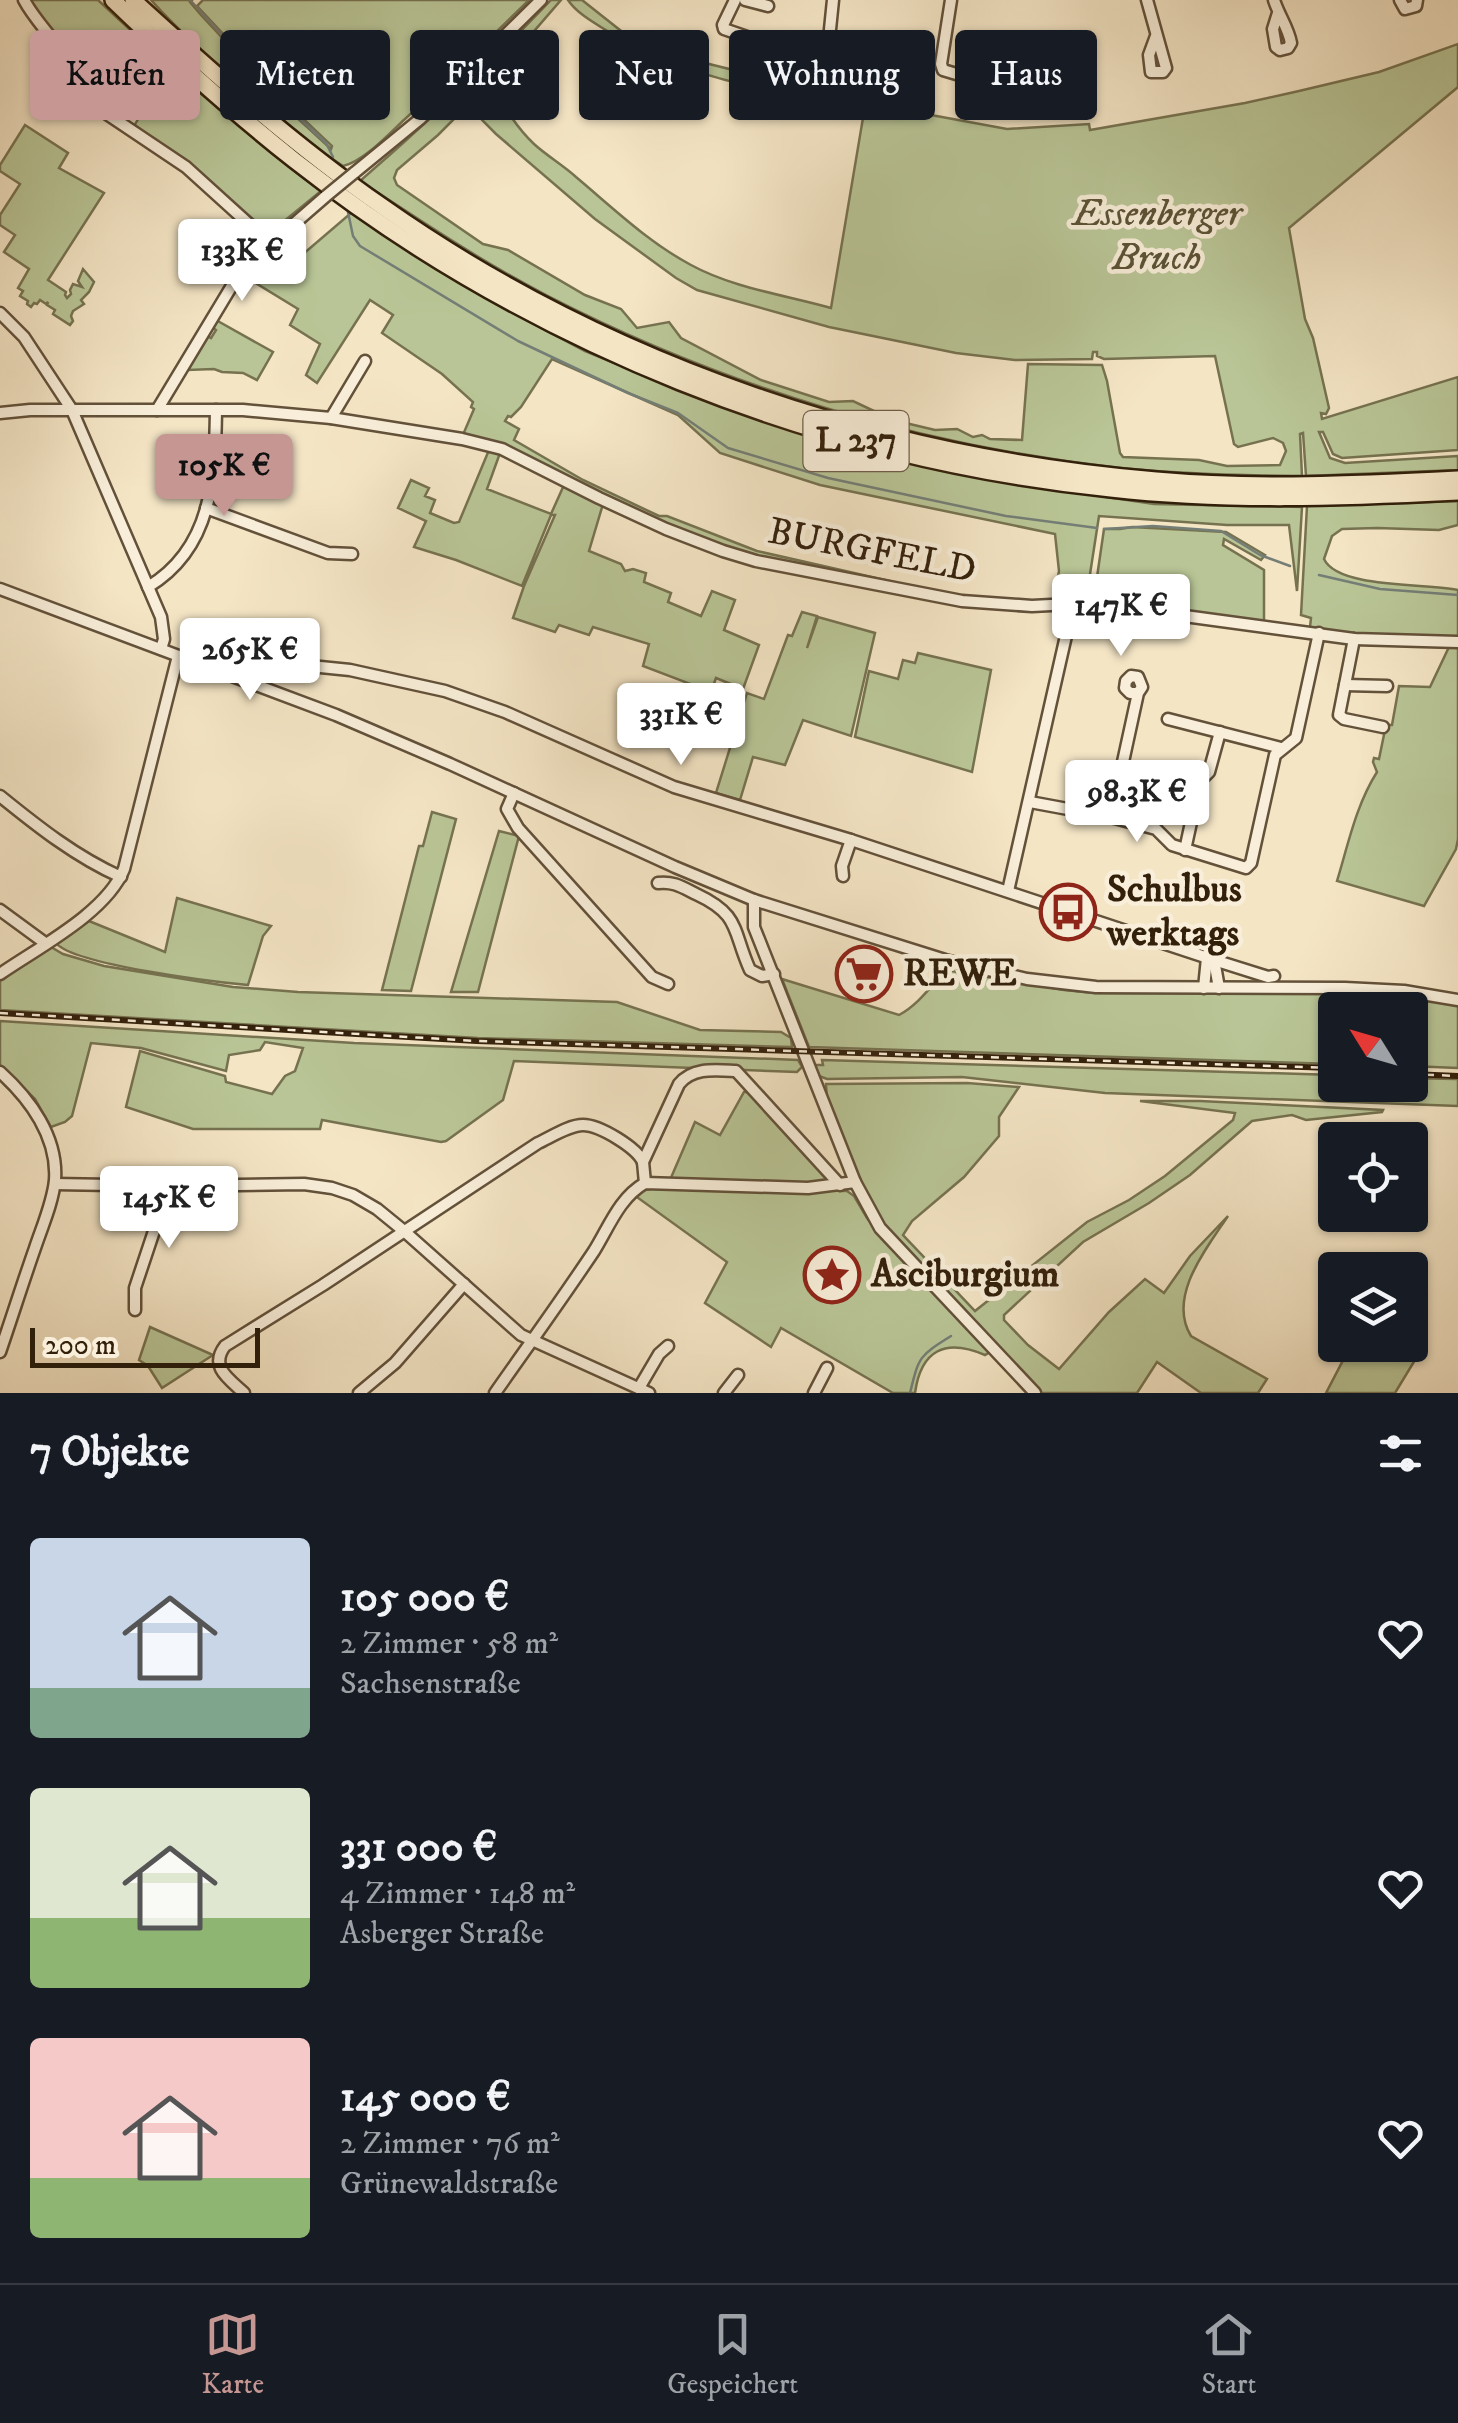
<!DOCTYPE html>
<html lang="de">
<head>
<meta charset="utf-8">
<style>
	body { margin:0; font-family:"IM FELL DW Pica",serif; background:#20242c; color:#f1f3f6; height:100vh; display:flex; flex-direction:column; font-size:38px; white-space:nowrap }
	* { box-sizing:border-box; margin:0 }
	p { font-size:32px; color:#9ea1a6 }
	.icon { flex:none; width:55px; height:55px; fill:none; stroke:currentColor; stroke-width:2; stroke-linecap:round; stroke-linejoin:round }
	.map { position:relative; height:1393px; overflow:hidden }
	.drawer { display:flex; flex-direction:column; background:#171b24; flex:1 }
	.drawer>* { flex:none }
	.hud { position:absolute; left:30px; top:30px; width:1400px; height:90px; display:flex; gap:20px }
	.needle { width:65px; rotate:307deg }
	.buttons { position:absolute; left:1318px; top:992px; display:grid; gap:20px }
	.buttons a { display:grid; place-items:center; width:110px; height:110px; border-radius:10px; background:#171b24; box-shadow:0 2px 8px #0004; font-size:50px }
	.scale { position:absolute; left:30px; bottom:25px; width:230px; box-sizing:border-box; padding-left:10px; border:5px solid #33200b; border-top:0; font-size:28px; line-height:35px; white-space:nowrap; color:#33200b; -webkit-text-stroke:8px #f8eed9; paint-order:stroke }
	.price { position:absolute; translate:-50% -85px; padding:0 22px; border-radius:10px; background:#fff; color:#222; font-size:32px; line-height:65px; filter:drop-shadow(0 2px 5px #0008) }
	.price::after { content:''; position:absolute; left:50%; top:60px; width:30px; height:22px; margin-left:-15px; background:inherit; clip-path:polygon(0 0,100% 0,50% 100%) }
	.price.on { background:#c59692; color:#111 }
	ul { padding:0; list-style:none }
	li { display:flex; align-items:center; gap:30px; height:250px; padding:0 30px }
	li span { display:grid; place-items:center; flex:none; width:280px; height:200px; border-radius:10px; color:#555 }
	li>.icon { margin-inline-start:auto }
	span .icon { width:120px; height:120px; fill:#fffc; stroke-width:1 }
	li b { font-size:42px }
	h2 { display:flex; justify-content:space-between; align-items:center; height:120px; padding:0 30px; font-size:42px }
	.chip { padding:0 35px; border-radius:10px; background:#171b24; box-shadow:0 2px 8px #0004; font-size:35px; line-height:90px }
	.chip.on { background:#c59692; color:#111 }
	.tabs { display:flex; justify-content:space-around; align-items:center; height:140px; border-top:2px solid #363941; background:#171b24; font-size:28px; color:#9ea1a6 }
	.tabs a { display:grid; justify-items:center; gap:5px }
	.tabs .on { color:#c59692 }
	.map>svg:first-child { display:block }
	.green { fill:#b9c596; stroke:#767250; stroke-width:2.5; fill-rule:evenodd }
	.lines { fill:none; stroke-linecap:round; stroke-linejoin:round }
	.stream { stroke:#747e76; stroke-width:2.5 }
	.minor-casing { stroke:#63513a; stroke-width:15 }
	.highway-casing { stroke:#33200b; stroke-width:20 }
	.minor { stroke:#f8eed9; stroke-width:10 }
	.highway { stroke:#f4e5c5; stroke-width:15 }
	.rail-casing { stroke:#33200b; stroke-width:6 }
	.rail { stroke:#f8eed9; stroke-width:2.5; stroke-dasharray:8; stroke-linecap:butt }
	.minor-bridge-casing { stroke:#63513a; stroke-width:15; stroke-linecap:butt }
	.minor-bridge { stroke:#f8eed9; stroke-width:10 }
	.labels { text-anchor:middle; dominant-baseline:central; stroke-width:9; stroke-linejoin:round; paint-order:stroke }
	.shield { fill:#f8eed9; stroke:#6e5e49; stroke-width:2.5 }
	.shield-label { font-size:35px; font-weight:bold; fill:#33200b }
	.park-label { font-size:38px; font-style:italic; fill:#5b5235; stroke:#f8eed9 }
	.street-label { font-size:38px; fill:#33200b; stroke:#f8eed9 }
	.poi-label { font-size:38px; font-weight:bold; fill:#33200b; stroke:#f8eed9; text-anchor:start }
</style>
</head>
<body>
<div class="map">
<svg width="1458" height="1393" viewBox="0 0 1458 1393">
	<rect width="100%" height="100%" fill="#f4e5c5"/>
	<filter id="stains"><feTurbulence type="fractalNoise" baseFrequency=".002" numOctaves="4"/><feColorMatrix values="0 0 0 0 .2 0 0 0 0 .09 0 0 0 0 .02 0 0 0 .5 -.17"/></filter>
	<radialGradient id="worn" r=".72"><stop offset=".6" stop-color="#630" stop-opacity="0"/><stop offset="1" stop-color="#630" stop-opacity=".3"/></radialGradient>
	<g class="green">
		<path d="M31,0h67c72,67 144,133 223,191l-49,40h-8l-131,-103 8,-14 -8,-5 -3,3 -13,-13 -10,11 -74,-97z"/>
		<path d="M151,0h41l-2,2 11,13 92,99 38,35 1,-3 -35,-33 -100,-107 6,-6h326c-41,40 -82,81 -124,119 -16,15 -42,43 -62,47 -27,-17 -51,-38 -75,-59 -41,-33 -82,-68 -117,-107z"/>
		<path d="M551,0h10l-77,89 -46,46 -41,35 -3,8 3,7 86,59 25,6 77,45 36,14 16,19 32,-6 12,16 80,42 68,22 24,-1 40,19 42,10 22,-1 16,8 9,-2 8,4 32,1 6,-76 74,1 5,16 13,72 3,4 76,3 28,6 53,-1 6,-14 -3,-8 -10,-5 -35,9 -4,-3 -19,-88 -111,3 -7,-3v-4h-4l-1,7 -77,1 -59,-7 -127,-26 -132,-37 -21,-12 -81,-59 -99,-85 -14,-14 -3,-15 8,-13 6,-4c12,20 24,40 41,56 13,12 29,21 42,33 37,31 72,65 115,88 42,23 94,30 140,43l33,-196c-89,-21 -181,-33 -260,-83 -13,-8 -28,-17 -36,-29h14l43,34 7,-2 21,14 40,14 173,43 141,26 82,-5 1,6 155,-27 54,-12 80,-19 79,-28v43l-169,141 16,91 8,19 16,70 -3,6 -5,-1 1,6 136,-42v73l-116,8 -9,-4 -10,-22h-4l11,26 15,5 113,-7v14l-152,6 -3,-43 -3,1 2,42c-61,-1 -122,-2 -182,-8 -199,-22 -395,-81 -572,-172 -66,-34 -127,-75 -188,-115 67,-58 130,-117 191,-181z"/>
		<polygon points="25,125 68,153 59,168 104,193 48,280 66,292 65,295 67,298 71,294 70,290 73,284 82,287 78,281 83,269 94,282 89,292 81,300 84,304 73,311 71,316 73,321 70,325 53,314 55,310 47,305 48,302 46,304 40,300 37,304 34,303 31,307 27,304 28,301 20,296 23,291 18,288 29,269 4,252 15,235 0,225 0,215 20,184 0,171 0,165"/>
		<path d="M351,213l69,46 84,49 81,43 86,35 154,55 173,40 156,23 148,3 -5,84 -8,-66h-62l-128,-9 -13,84 -32,3 -78,-2 -222,-43 -42,-13 -250,-108 12,-28 -3,-2 2,-5 -31,-28 -60,-41 11,-18 -23,-15 -53,83 -11,-8 14,-31 -30,-19 8,-16 -44,-27 48,-27zM552,359l126,56 42,38 100,32 235,49 4,37 -5,29 -23,1 -54,-3 -48,-8 -172,-39 -90,-35h-8l-76,-36 -69,-40 5,-11 -14,-8 3,-5 3,1 10,-10z"/>
		<polygon points="216,320 273,352 257,380 243,373 222,372 214,369 188,370 207,336 211,338 216,330 212,327"/>
		<polygon points="489,450 500,453 487,489 551,514 564,485 603,504 589,551 621,564 625,571 633,569 646,573 644,582 671,593 668,602 701,616 712,591 735,600 724,630 759,645 743,689 716,678 711,692 643,666 649,644 593,627 589,635 559,625 555,632 513,618 524,586 555,515 551,515 522,586 456,560 414,547 426,521 398,508 411,480 429,488 425,496 435,500 430,513 454,523 459,522"/>
		<path d="M1458,501v24l-19,5 -62,-2 -35,1 -10,7 -8,23c14,30 104,24 134,31v48l-105,-3 -43,-8 1,-9 -10,-3 6,-109z"/>
		<polygon points="1132,527 1226,532 1265,555 1261,560 1224,539 1223,545 1264,570 1264,623 1104,600 1099,597 1096,584 1104,529 1120,529"/>
		<polygon points="802,612 817,616 807,648 818,617 875,633 851,736 803,720 785,765 753,757 740,800 716,793 747,693 764,699 788,635 792,636"/>
		<path d="M1449,647h9v192l-2,10 -32,57 -87,-25c11,-36 19,-76 40,-109l-4,-10 1,-4 5,1 7,-34h6l7,-39 31,1z"/>
		<polygon points="918,653 991,670 972,772 855,737 869,671 898,679 903,660 915,663"/>
		<polygon points="432,812 456,819 411,991 382,990 419,846 423,846"/>
		<polygon points="499,831 519,836 478,992 451,992"/>
		<path d="M177,898l94,28 -8,10 -15,49c-34,-3 -171,-20 -191,-41l32,-23 76,31z"/>
		<polygon points="51,947 63,954 104,966 233,987 298,992 617,1002 700,1030 781,1032 791,1038 792,1047 478,1038 0,1010 0,980"/>
		<path d="M946,970l118,20 31,3 308,1 55,10v64l-48,-2v-56h-75v54l-526,-17 -27,-68 117,36c19,-10 32,-29 47,-45z"/>
		<polygon points="0,1021 354,1043 798,1060 802,1067 797,1072 514,1061 503,1100 446,1141 441,1142 322,1120 320,1129 193,1129 126,1107 140,1051 225,1076 226,1082 272,1094 285,1076 295,1071 303,1048 265,1042 260,1050 229,1055 226,1071 141,1048 91,1043 72,1116 65,1122 51,1127 35,1099 0,1065"/>
		<polygon points="822,1060 1335,1075 1335,1085 1410,1085 1410,1078 1454,1079 1458,1079 1458,1106 1105,1093 962,1077 827,1079 819,1076 814,1065 823,1065"/>
		<path d="M967,1083l52,4 -20,30v19l-35,41 -52,44 -9,14 72,76 112,-89 42,-22 36,-24 68,-56 2,-7 -95,-12h60l183,9 -1,2 -76,8 -14,-5 -40,6 -62,54 -41,28 -66,39 -79,73v5l24,25 31,24 50,-57 36,-33 19,14 26,-37 38,-40c-22,33 -61,81 -37,120l76,43 -9,14h-57l-44,-31 -20,31h-96l-155,-163 -27,-49 -32,-81 -1,-16z"/>
		<polygon points="744,1092 751,1092 829,1177 830,1182 814,1184 670,1180 695,1122 720,1135"/>
		<path d="M666,1187l181,4 7,5 13,22 24,29 99,105 -5,3c-40,-17 -64,-5 -70,38h-22l-112,-65 -10,19 -66,-44 22,-41 -93,-67 9,-5z"/>
		<polygon points="150,1327 213,1355 162,1388 148,1366 139,1360"/>
		<polygon points="1351,1345 1395,1345 1415,1360 1395,1393 1326,1393"/>
	</g>
	<g class="lines">
		<g class="stream">
			<polyline points="190,0 295,114 326,143 333,157"/>
			<polyline points="348,212 353,236 360,246 518,341 628,393 678,413 728,448 828,478 1006,516 1097,528"/>
			<polyline points="1104,529 1153,526 1221,531 1260,555 1290,566"/>
			<polyline points="1319,575 1380,589 1458,595"/>
			<path d="M910,1393c9,-37 9,-37 41,-57"/>
		</g>
		<g class="minor-casing">
			<g id="minor">
				<path d="M24,0c8,15 19,27 29,40 17,25 32,52 54,74l79,53 85,77"/>
				<polyline points="735,0 723,25 724,29 756,40"/>
				<polyline points="745,0 768,6"/>
				<polyline points="833,0 828,49 834,54 876,58"/>
				<polyline points="951,0 941,64 943,70 963,76 1021,75"/>
				<polyline points="1147,0 1166,68 1163,72 1151,72 1149,55 1156,36"/>
				<path d="M1274,0c5,16 14,27 17,43l-3,5 -8,2 -4,-3 -3,-18 5,-16"/>
				<polyline points="1400,0 1405,9 1416,6 1417,0"/>
				<polyline points="354,173 420,119 541,0"/>
				<polyline points="0,313 24,337 72,410 161,617 164,639 161,649"/>
				<polyline points="157,410 242,269 326,196"/>
				<polyline points="0,413 30,410 243,410 331,418 462,439 502,449 599,498 666,529 723,551 756,561 962,601 1032,606 1089,603 1354,639 1458,642"/>
				<polyline points="331,418 365,361"/>
				<polyline points="206,508 328,553 352,554"/>
				<path d="M148,587c65,-39 67,-110 68,-177"/>
				<polyline points="0,589 336,715 450,764 675,867 754,900 945,960 1027,979 1096,987 1345,988 1404,991 1458,1000"/>
				<polyline points="1354,639 1339,715 1344,719 1383,727"/>
				<polyline points="257,684 266,669 281,663 350,670 445,691 505,712 674,787 851,840 1214,960 1268,977 1274,976"/>
				<polyline points="1345,685 1387,686"/>
				<polyline points="1168,719 1281,748"/>
				<polyline points="514,793 507,809 518,828 652,977 668,984"/>
				<path d="M0,796c37,30 76,61 121,81"/>
				<polyline points="1030,802 1111,817 1156,829 1172,845 1246,868 1251,863 1275,755 1296,738 1319,633"/>
				<polyline points="1111,817 1138,693 1142,687 1138,677 1131,676 1126,681 1125,688 1130,693 1138,693"/>
				<polyline points="1185,850 1200,781 1209,772 1220,732"/>
				<polyline points="843,876 842,866 851,840"/>
				<path d="M658,883c15,-2 24,4 38,11 45,21 36,36 54,76l12,6 12,-2"/>
				<polyline points="1008,891 1073,605"/>
				<polyline points="754,900 754,927 855,1182 880,1228 1035,1393"/>
				<polyline points="0,910 45,943"/>
				<polyline points="1214,960 1219,988"/>
				<path d="M0,974c39,-27 106,-61 124,-105l54,-213"/>
				<polyline points="1204,988 1207,958"/>
				<path d="M0,1072c30,27 58,65 55,108 -2,22 -13,47 -20,68 -12,34 -23,69 -35,104"/>
				<path d="M645,1183l-2,-21 36,-78c14,-17 36,-14 57,-13l104,114"/>
				<polyline points="55,1184 169,1186 304,1184 332,1188 353,1195 377,1209 404,1231 521,1335 649,1393"/>
				<polyline points="135,1310 135,1288 169,1186"/>
				<polyline points="639,1388 659,1354 668,1346"/>
				<path d="M244,1393c-15,-14 -35,-26 -19,-47l98,-61 215,-142c13,-6 31,-18 45,-18 17,0 54,23 60,37"/>
				<polyline points="359,1393 395,1363 464,1284"/>
				<path d="M495,1393c33,-47 67,-94 99,-142 15,-24 25,-53 51,-68l163,5 47,-6"/>
				<polyline points="724,1393 738,1375"/>
				<polyline points="814,1393 827,1368"/>
			</g>
		</g>
		<g class="highway-casing">
			<g id="highway">
				<path d="M113,0c58,56 118,110 181,160 233,183 523,299 817,329 115,13 231,9 347,3"/>
				<path d="M133,0c80,73 161,145 250,207 226,159 499,250 773,273 101,9 202,4 302,-1"/>
			</g>
		</g>
		<use href="#minor" class="minor"/>
		<use href="#highway" class="highway"/>
		<g class="rail-casing">
			<g id="rail">
				<polyline points="0,1013 477,1041 1335,1068"/>
				<polyline points="1410,1074 1458,1076"/>
			</g>
		</g>
		<use href="#rail" class="rail"/>
		<g class="minor-bridge-casing">
			<polyline id="minor-bridge" points="326,196 354,173"/>
		</g>
		<use href="#minor-bridge" class="minor-bridge"/>
	</g>
	<defs>
		<g id="bus-ring" transform="scale(2.875)"><circle r="9.5" fill="#f8eed9" stroke="#8f2418" stroke-width="1.5"/><path d="M-5-6H5V4H4V6H2V4H-2V6H-4V4H-5ZM-3.5-4V0h7V-4ZM-3.5 1.2v1.5H-2V1.2ZM2 1.2v1.5H3.5V1.2Z" fill="#8f2418"/></g>
		<g id="supermarket-ring" transform="scale(2.875)"><circle r="9.5" fill="#f8eed9" stroke="#8f2418" stroke-width="1.5"/><path d="M-6-5.5h2.5l.6 2H6L4.5 2H-2.5L-4.4-4H-6ZM-1.5 3.2a1.3 1.3 0 1 0 .1 0ZM3 3.2a1.3 1.3 0 1 0 .1 0Z" fill="#8f2418"/></g>
		<g id="sight-ring" transform="scale(2.875)"><circle r="9.5" fill="#f8eed9" stroke="#8f2418" stroke-width="1.5"/><path d="M0-6L1.8-2.2L6-1.7L2.9 1.2L3.7 5.4L0 3.3L-3.7 5.4L-2.9 1.2L-6-1.7L-1.8-2.2Z" fill="#8f2418"/></g>
	</defs>
	<g fill-rule="evenodd">
		<use href="#bus-ring" x="1068" y="912"/>
		<use href="#supermarket-ring" x="864" y="974"/>
		<use href="#sight-ring" x="832" y="1275"/>
	</g>
	<g class="labels">
		<rect class="shield" x="803.5" y="411" width="105" height="60" rx="8"/>
		<g class="shield-label">
			<text x="856" y="441">L 237</text>
		</g>
		<g class="park-label">
			<text x="1157" y="214">Essenberger<tspan x="1157" dy="44">Bruch</tspan></text>
		</g>
		<g class="street-label">
			<text transform="translate(872 551) rotate(11)">BURGFELD</text>
		</g>
		<g class="poi-label">
			<text x="1107" y="890">Schulbus<tspan x="1107" dy="44">werktags</tspan></text>
			<text x="903" y="974">REWE</text>
			<text x="871" y="1275">Asciburgium</text>
		</g>
	</g>
	<rect width="100%" height="100%" filter="url(#stains)"/>
	<rect width="100%" height="100%" fill="url(#worn)"/>
</svg>
<div class="buttons">
<a><svg class="needle" viewBox="-14 -14 28 28"><path d="M0-13l5 13h-10z" fill="#e53935"/><path d="M0 13l5-13h-10z" fill="#9ea1a6"/></svg></a>
<a><svg class="icon" aria-label="locate" viewBox="0 0 24 24"><circle cx="12" cy="12" r="6"/><path d="M12 2v4M12 18v4M2 12h4M18 12h4"/></svg></a>
<a><svg class="icon" aria-label="layers" viewBox="0 0 24 24"><path d="M12 4l9 5-9 5-9-5zM3 14l9 5 9-5"/></svg></a>
</div>
<div class="scale">200 m</div>
<b class="price" style="left:242px;top:304px">133K €</b>
<b class="price on" style="left:224px;top:519px">105K €</b>
<b class="price" style="left:1121px;top:659px">147K €</b>
<b class="price" style="left:250px;top:703px">265K €</b>
<b class="price" style="left:681px;top:768px">331K €</b>
<b class="price" style="left:1137px;top:845px">98.3K €</b>
<b class="price" style="left:169px;top:1251px">145K €</b>
<div class="hud">
<a class="chip on">Kaufen</a>
<a class="chip">Mieten</a>
<a class="chip">Filter</a>
<a class="chip">Neu</a>
<a class="chip">Wohnung</a>
<a class="chip">Haus</a>
</div>
</div>
<section class="drawer">
<h2>7 Objekte<svg class="icon" aria-label="filters" viewBox="0 0 24 24"><path d="M4 7h16M4 17h16"/><circle cx="9" cy="7" r="2"/><circle cx="15" cy="17" r="2"/></svg></h2>
<ul>
<li><span style="background:linear-gradient(#c9d6e8 75%,#7fa58c 0)"><svg class="icon" aria-label="home" viewBox="0 0 24 24"><path d="M3 11l9-7 9 7M6 9v11h12V9"/></svg></span><div><b>105 000 €</b><p>2 Zimmer · 58 m²</p><p>Sachsenstraße</p></div><svg class="icon" aria-label="heart" viewBox="0 0 24 24"><path d="M12 20l-8-8c-3-5 5-10 8-4 3-6 11-1 8 4z"/></svg></li>
<li><span style="background:linear-gradient(#dfe7d0 65%,#8fb573 0)"><svg class="icon" aria-label="home" viewBox="0 0 24 24"><path d="M3 11l9-7 9 7M6 9v11h12V9"/></svg></span><div><b>331 000 €</b><p>4 Zimmer · 148 m²</p><p>Asberger Straße</p></div><svg class="icon" aria-label="heart" viewBox="0 0 24 24"><path d="M12 20l-8-8c-3-5 5-10 8-4 3-6 11-1 8 4z"/></svg></li>
<li><span style="background:linear-gradient(#f6c9c9 70%,#8fb573 0)"><svg class="icon" aria-label="home" viewBox="0 0 24 24"><path d="M3 11l9-7 9 7M6 9v11h12V9"/></svg></span><div><b>145 000 €</b><p>2 Zimmer · 76 m²</p><p>Grünewaldstraße</p></div><svg class="icon" aria-label="heart" viewBox="0 0 24 24"><path d="M12 20l-8-8c-3-5 5-10 8-4 3-6 11-1 8 4z"/></svg></li>
</ul>
</section>
<nav class="tabs">
<a class="on"><svg class="icon" aria-label="map" viewBox="0 0 24 24"><path d="M3 6l6-2 6 2 6-2v14l-6 2-6-2-6 2zM9 4v14M15 6v14"/></svg>Karte</a>
<a><svg class="icon" aria-label="saved" viewBox="0 0 24 24"><path d="M7 4h10v16l-5-4-5 4z"/></svg>Gespeichert</a>
<a><svg class="icon" aria-label="home" viewBox="0 0 24 24"><path d="M3 11l9-7 9 7M6 9v11h12V9"/></svg>Start</a>
</nav>
</body>
</html>
